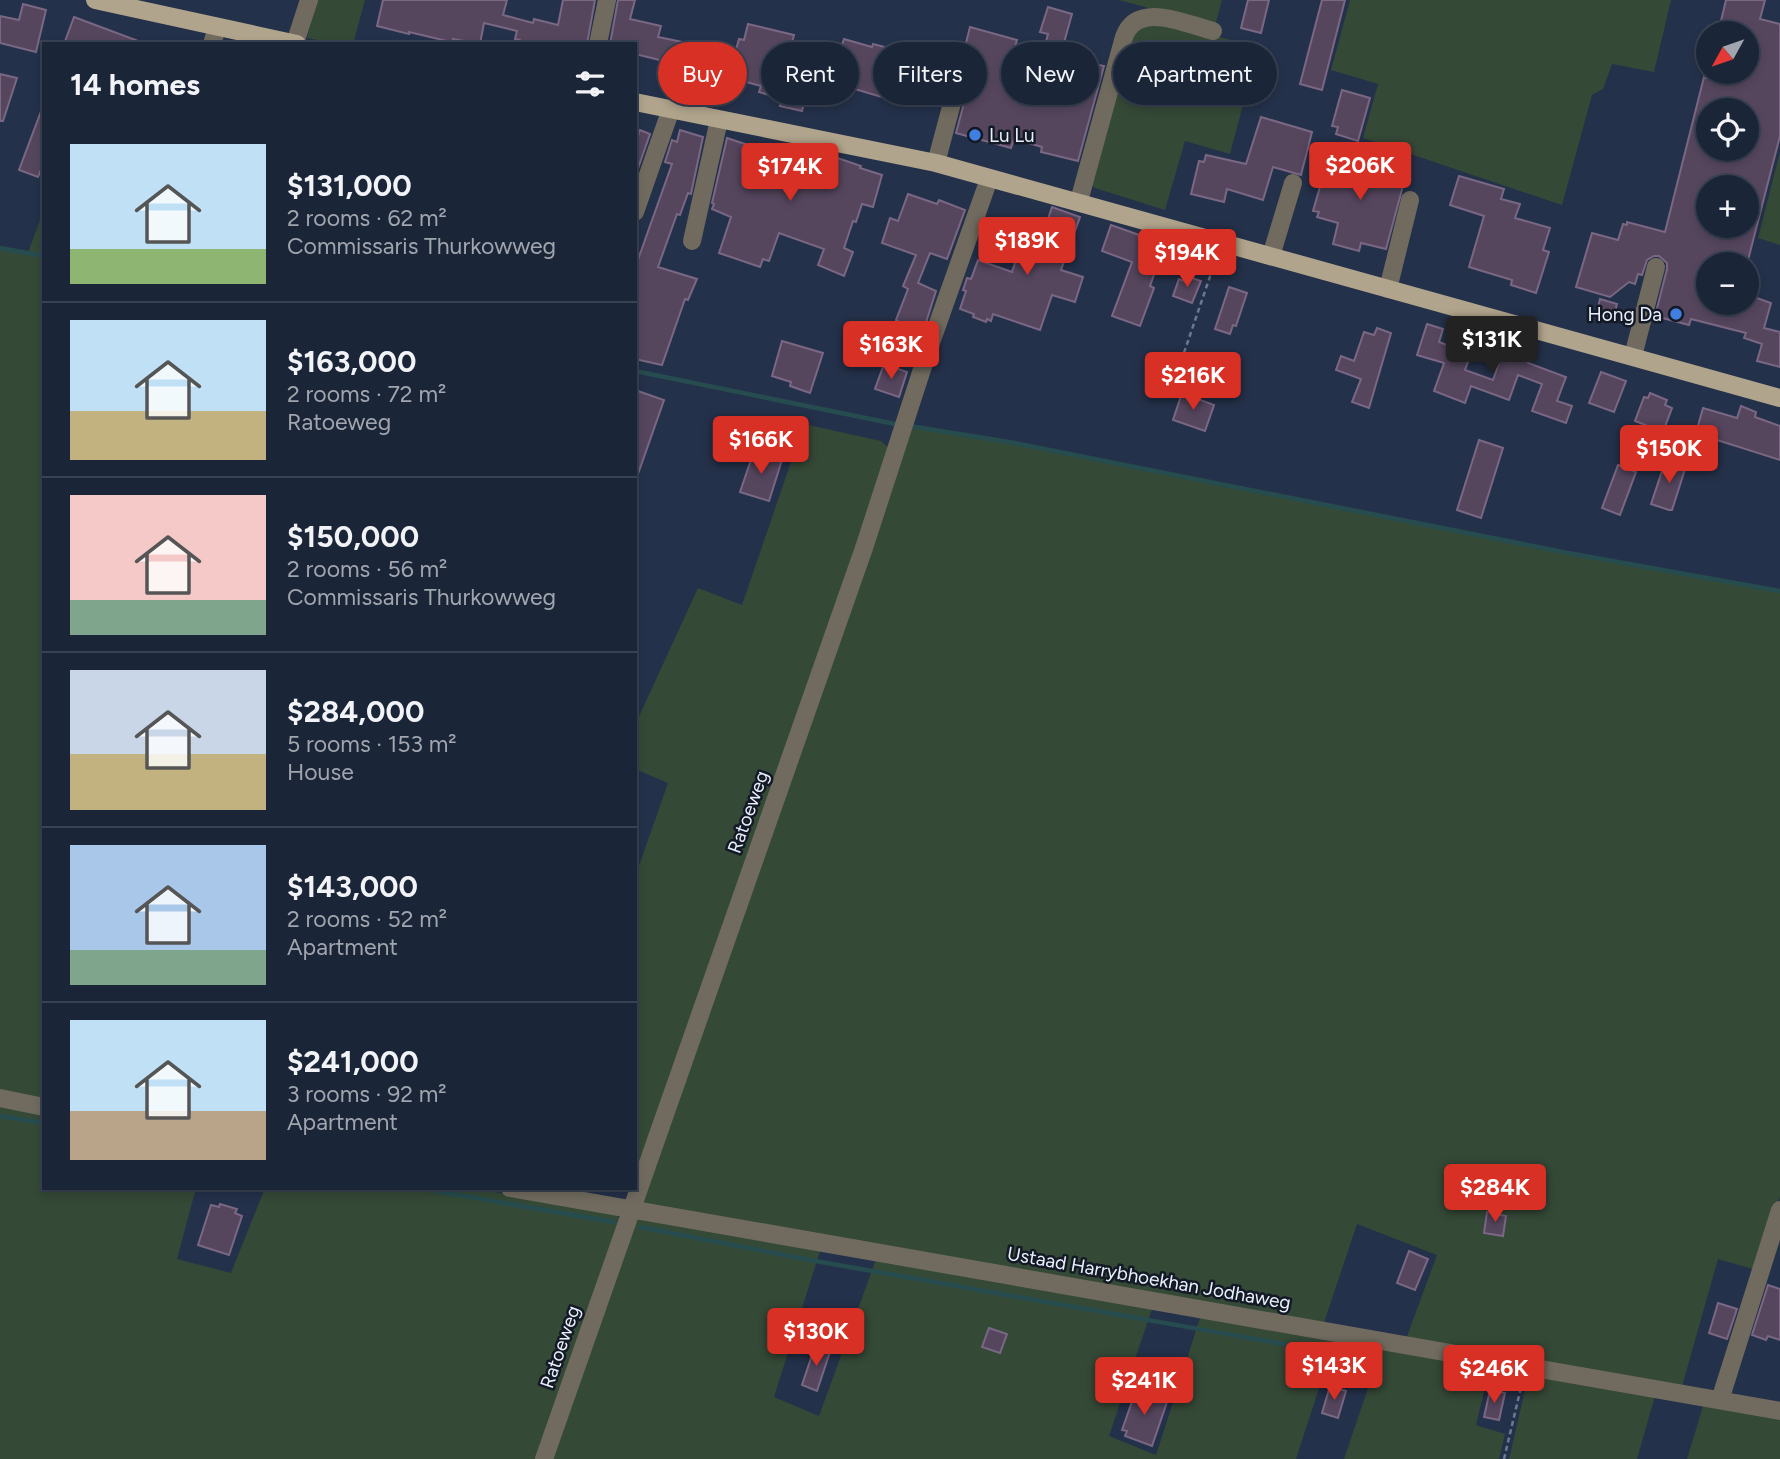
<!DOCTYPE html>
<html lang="en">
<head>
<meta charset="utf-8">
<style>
	body { margin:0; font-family:Figtree,sans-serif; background:#242d40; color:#f1f3f6; height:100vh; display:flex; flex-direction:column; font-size:26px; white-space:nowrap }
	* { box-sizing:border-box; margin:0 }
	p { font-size:23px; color:#a0a5ae }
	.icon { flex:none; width:38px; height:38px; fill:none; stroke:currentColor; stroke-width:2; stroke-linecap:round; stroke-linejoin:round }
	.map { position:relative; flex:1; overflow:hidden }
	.panel { position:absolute; left:42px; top:42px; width:595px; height:1148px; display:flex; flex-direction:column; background:#1b2538; border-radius:0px; box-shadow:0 4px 10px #0003,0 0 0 2px #394253 }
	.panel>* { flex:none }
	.guide { position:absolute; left:658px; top:42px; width:665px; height:63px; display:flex; gap:14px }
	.needle { width:46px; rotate:230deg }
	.tools { position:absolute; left:1696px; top:21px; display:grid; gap:14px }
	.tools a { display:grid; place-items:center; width:63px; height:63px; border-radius:50%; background:#1b2538; box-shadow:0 4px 10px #0003,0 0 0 2px #394253; font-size:35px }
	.price { position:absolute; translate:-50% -60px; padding:0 16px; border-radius:7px; background:#d93025; color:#fff; font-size:23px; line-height:46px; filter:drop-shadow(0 2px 4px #0008) }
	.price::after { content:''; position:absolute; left:50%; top:42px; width:21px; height:16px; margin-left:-10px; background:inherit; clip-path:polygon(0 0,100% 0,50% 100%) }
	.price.current { background:#222; color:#fff }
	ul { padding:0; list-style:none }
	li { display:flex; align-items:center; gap:21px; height:175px; padding:0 28px }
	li+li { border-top:2px solid #394253 }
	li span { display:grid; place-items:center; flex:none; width:196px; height:140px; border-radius:0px; color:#555 }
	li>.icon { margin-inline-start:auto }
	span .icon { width:84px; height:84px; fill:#fffc; stroke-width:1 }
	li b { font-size:30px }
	h2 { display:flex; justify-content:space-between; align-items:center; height:84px; padding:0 28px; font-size:30px }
	.chip { padding:0 24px; border-radius:32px; background:#1b2538; box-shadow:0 4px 10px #0003,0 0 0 2px #394253; font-size:24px; line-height:63px }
	.chip.current { background:#d93025; color:#fff }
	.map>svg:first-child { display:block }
	.green { fill:#354937 }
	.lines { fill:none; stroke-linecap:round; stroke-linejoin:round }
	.stream { stroke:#264c4f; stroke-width:4.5 }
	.building { fill:#55465e; stroke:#7a6784; stroke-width:2; fill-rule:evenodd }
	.path { stroke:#6e798e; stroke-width:2.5; stroke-dasharray:5 3.5; stroke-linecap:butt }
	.minor { stroke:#716b5f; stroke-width:18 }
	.major { stroke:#b1a48c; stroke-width:18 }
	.shop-dot { fill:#3f7fe0; stroke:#131925; stroke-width:2.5 }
	.labels { text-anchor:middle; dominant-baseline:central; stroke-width:5; stroke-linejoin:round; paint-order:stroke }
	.poi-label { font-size:19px; fill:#e9f0fd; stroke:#131925; text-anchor:start }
	.street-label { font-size:19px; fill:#e9f0fd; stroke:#131925 }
</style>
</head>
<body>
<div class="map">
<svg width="1780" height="1459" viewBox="0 0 1780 1459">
	<rect width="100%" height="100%" fill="#24314a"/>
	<g class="green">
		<polygon points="317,0 365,0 353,44 337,44 307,38"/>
		<polygon points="1119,0 1222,0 1215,26"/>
		<polygon points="1350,0 1671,0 1654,72 1612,64 1603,89 1592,95 1562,205 1363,138 1378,84 1331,70"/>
		<polygon points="1157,21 1258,47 1230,154 1185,141 1165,210 1095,188 1091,184 1129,31"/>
		<polygon points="1780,152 1780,245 1758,238"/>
		<polygon points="44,209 44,1100 0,1092 0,252 1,249 28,253"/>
		<polygon points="804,424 881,441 891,450 635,1181 635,877 668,783 635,769 635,725 698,588 742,605"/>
		<polygon points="910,426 1009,442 1568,553 1780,591 1780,1197 1756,1270 1718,1259 1681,1390 1406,1339 1437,1255 1357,1224 1323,1326 638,1206"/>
		<polygon points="0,1104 44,1112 44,1188 196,1188 177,1259 231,1273 265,1188 475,1188 616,1215 621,1219 540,1459 0,1459"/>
		<polygon points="636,1218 820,1251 774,1397 819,1416 876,1259 1152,1309 1109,1436 1156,1455 1201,1315 1335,1339 1296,1459 548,1459"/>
		<polygon points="1382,1347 1490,1367 1476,1425 1505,1434 1499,1459 1344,1459"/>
		<polygon points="1529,1373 1655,1396 1637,1459 1509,1459"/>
		<polygon points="1704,1403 1780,1416 1780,1459 1687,1459"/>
	</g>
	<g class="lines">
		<g class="stream">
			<polyline points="0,248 44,256"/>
			<polyline points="635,371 895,424"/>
			<polyline points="910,426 1009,442 1568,553 1780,591"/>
			<polyline points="0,1116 44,1123"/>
			<polyline points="418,1188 614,1222"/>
			<polyline points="640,1227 810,1260 1323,1351"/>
		</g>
	</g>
	<g class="building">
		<polygon points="383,0 507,0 503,15 533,23 534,19 558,25 563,0 595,0 587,44 520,44 520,40 515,39 517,31 484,23 480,44 453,39 453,42 447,41 409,32 409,34 377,26"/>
		<polygon points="618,0 635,0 630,19 661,26 658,37 707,47 702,62 710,65 702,91 679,83 684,66 635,54 635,44 610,44"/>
		<polygon points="1248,0 1269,0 1261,33 1241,28"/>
		<polygon points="1322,0 1345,0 1322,90 1300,84"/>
		<path d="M1726,0h39l-5,19 20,5v112l-33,128h-39v39h39l2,-8 22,8 -7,25 16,4v35l-23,-6 5,-17 -18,-6 2,-5 -55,-14 -2,6 -34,-9 12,-47v-6l-8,-7h-5l-7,4 -5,15 -4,-1 -3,10 -6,-2 -19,15 -34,-10 16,-54 26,7 5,-16 4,1v-3l38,10 39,-155 2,1 2,-6h38v-39h-28zM1708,110h38v39h-38zM1708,187h38v39h-38z"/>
		<polygon points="23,4 46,10 36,52 0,43 0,16 19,20"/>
		<polygon points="1048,7 1072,14 1060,57 1104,66 1078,161 1041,152 1042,147 1014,139 1011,148 956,133 978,51 966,43 970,27 1017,40 1008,71 1036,79 1048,34 1040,32"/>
		<polygon points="74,17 141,42 140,44 64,44"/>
		<polygon points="748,24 794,35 781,85 807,91 802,111 780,106 782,99 759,92 761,86 728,77 739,39 744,40"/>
		<polygon points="844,39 872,47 873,44 892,49 893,46 941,57 933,95 906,89 902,103 848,87 846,95 809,84 820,46 840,51"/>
		<polygon points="0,74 17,78 3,121 0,121"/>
		<polygon points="1342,90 1370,98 1358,141 1336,134 1338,127 1332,126"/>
		<polygon points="43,106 44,162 38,177 19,170"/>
		<polygon points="1261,117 1312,132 1301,175 1273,167 1263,200 1227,189 1224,202 1191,194 1199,161 1204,162 1206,155 1246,164"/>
		<polygon points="640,130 650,134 635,177 635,145"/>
		<polygon points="680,130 703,137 691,194 688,193 680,215 677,214 658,267 697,279 688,300 685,299 662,365 635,359 635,268 672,164 665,162 672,140 677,142"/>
		<polygon points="727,138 751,146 750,151 778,158 779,153 817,163 820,152 861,166 860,168 882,175 873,207 862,204 856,222 853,221 844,248 853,252 844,276 818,265 824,249 779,233 769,261 763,259 760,267 719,253 731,217 712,209 714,204 712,203"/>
		<polygon points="1356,157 1407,171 1386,249 1361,243 1359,251 1333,244 1338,223 1317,217 1319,212 1313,211 1328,159 1354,166"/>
		<polygon points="1459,176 1504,189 1501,199 1520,204 1515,218 1550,228 1543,250 1549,252 1536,293 1511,285 1512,280 1469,267 1484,216 1450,205"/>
		<polygon points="908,194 937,204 939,200 965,210 947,259 930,253 918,283 936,291 923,332 919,331 916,338 894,330 898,321 896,320 908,289 903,286 916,255 882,243 890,218 898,221"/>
		<polygon points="1052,207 1080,217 1061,270 1083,277 1075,302 1052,295 1040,330 993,314 991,321 987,319 986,322 973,317 974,314 960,309 966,291 963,290 967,278 971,279 978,260 1012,272 1016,260 1019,261 1031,227 1044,231"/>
		<polygon points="1111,225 1165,244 1150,286 1154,288 1140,326 1112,316 1132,262 1102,251"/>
		<polygon points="1186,276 1201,281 1192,303 1173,296 1179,279 1184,281"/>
		<polygon points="1229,287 1247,293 1236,326 1233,325 1230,334 1215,329"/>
		<polygon points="1600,299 1617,304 1613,320 1596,316"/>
		<polygon points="1427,324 1443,329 1439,342 1471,354 1465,370 1493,380 1502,355 1510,358 1512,353 1529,360 1528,363 1566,377 1557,401 1572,406 1566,423 1532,411 1542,384 1518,375 1509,400 1471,386 1465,403 1434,391 1444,363 1417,355"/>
		<polygon points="1377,328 1391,333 1369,408 1352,402 1361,379 1336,370 1341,356 1354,361 1364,332 1374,335"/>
		<polygon points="782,341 823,353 810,393 790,386 791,382 772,376"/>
		<polygon points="884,364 907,372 899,397 875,389"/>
		<polygon points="1601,372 1626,381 1614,412 1589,403"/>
		<polygon points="635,390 664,400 637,477 635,477"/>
		<polygon points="1182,393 1214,405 1205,431 1173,420"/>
		<polygon points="1650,393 1667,400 1665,405 1672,408 1663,432 1635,421 1644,397 1648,398"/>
		<polygon points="1741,406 1756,412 1755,417 1780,426 1780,460 1714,439 1711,452 1692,447 1703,408 1737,418"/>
		<polygon points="1479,440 1503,448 1481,518 1457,510"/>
		<polygon points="754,451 782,460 769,501 740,492"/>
		<polygon points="1666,459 1686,466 1672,510 1669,510 1651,504"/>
		<polygon points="1618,465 1636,472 1620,515 1602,508"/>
		<polygon points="220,1204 237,1209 235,1213 242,1216 229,1255 198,1245 211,1205 219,1207"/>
		<polygon points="1487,1212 1506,1216 1503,1236 1484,1233"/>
		<polygon points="1409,1251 1428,1259 1415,1290 1397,1283"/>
		<polygon points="1768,1285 1780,1289 1780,1340 1768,1336 1766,1340 1752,1335"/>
		<polygon points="1718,1303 1737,1309 1727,1339 1709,1333"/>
		<polygon points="989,1328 1007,1334 1000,1353 982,1347"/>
		<polygon points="815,1346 830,1352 817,1391 802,1385"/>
		<polygon points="1330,1386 1346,1391 1338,1418 1322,1413"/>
		<polygon points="1142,1387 1158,1393 1156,1398 1167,1402 1152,1446 1125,1436 1127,1431 1122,1430 1134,1396"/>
		<polygon points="1490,1390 1505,1393 1499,1420 1484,1417"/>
	</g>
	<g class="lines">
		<g class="path">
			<polyline points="1173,385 1216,259"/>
			<polyline points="1504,1459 1522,1383"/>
		</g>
		<g class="minor">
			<polyline points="295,43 309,0"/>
			<polyline points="212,44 217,28"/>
			<polyline points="598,44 607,0"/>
			<polyline points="936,163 965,54"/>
			<path d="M1079,201l45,-164c13,-37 62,-13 89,-6"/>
			<polyline points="635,212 671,109"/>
			<polyline points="692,241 719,120"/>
			<polyline points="1271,256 1293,183"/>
			<polyline points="1388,289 1410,200"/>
			<polyline points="1633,356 1656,267"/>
			<polyline points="0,1098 44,1107"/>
			<polyline points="510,1188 1780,1411"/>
			<polyline points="1720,1400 1780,1210"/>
			<polyline points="544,1459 864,548 927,354 989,179"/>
		</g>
		<g class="major">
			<polyline points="95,0 297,44"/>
			<polyline points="635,102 936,163 1780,398"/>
		</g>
	</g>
	<g class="shop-dot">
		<circle cx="975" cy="135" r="7"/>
		<circle cx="1676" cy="314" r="7"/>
	</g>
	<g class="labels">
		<g class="poi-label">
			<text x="989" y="135">Lu Lu</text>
			<text x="1662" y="314" text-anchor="end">Hong Da</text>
		</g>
		<g class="street-label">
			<text transform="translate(748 812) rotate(-70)">Ratoeweg</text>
			<text transform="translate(1149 1278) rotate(10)">Ustaad Harrybhoekhan Jodhaweg</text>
			<text transform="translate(560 1347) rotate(-71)">Ratoeweg</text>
		</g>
	</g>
</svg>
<div class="tools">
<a><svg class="needle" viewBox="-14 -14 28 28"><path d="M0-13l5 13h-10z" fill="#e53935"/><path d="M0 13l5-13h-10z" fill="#a0a5ae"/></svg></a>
<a><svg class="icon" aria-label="locate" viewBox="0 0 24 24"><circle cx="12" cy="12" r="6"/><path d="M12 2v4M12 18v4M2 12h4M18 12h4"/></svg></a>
<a>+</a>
<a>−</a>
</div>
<b class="price" style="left:1360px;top:202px">$206K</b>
<b class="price" style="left:790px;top:203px">$174K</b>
<b class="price" style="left:1027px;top:277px">$189K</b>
<b class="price" style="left:1187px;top:289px">$194K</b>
<b class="price current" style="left:1492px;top:376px">$131K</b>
<b class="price" style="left:891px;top:381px">$163K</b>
<b class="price" style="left:1193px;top:412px">$216K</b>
<b class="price" style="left:761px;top:476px">$166K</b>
<b class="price" style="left:1669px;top:485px">$150K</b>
<b class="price" style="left:1495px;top:1224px">$284K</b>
<b class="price" style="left:816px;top:1368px">$130K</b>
<b class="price" style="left:1334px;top:1402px">$143K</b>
<b class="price" style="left:1494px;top:1405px">$246K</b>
<b class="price" style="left:1144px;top:1417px">$241K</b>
<div class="guide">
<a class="chip current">Buy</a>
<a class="chip">Rent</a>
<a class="chip">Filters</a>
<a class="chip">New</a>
<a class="chip">Apartment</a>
</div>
<section class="panel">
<h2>14 homes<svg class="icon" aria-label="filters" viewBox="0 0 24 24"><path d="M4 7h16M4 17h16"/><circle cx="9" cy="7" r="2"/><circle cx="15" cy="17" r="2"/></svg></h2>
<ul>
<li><span style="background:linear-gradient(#bfe0f5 75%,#8fb573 0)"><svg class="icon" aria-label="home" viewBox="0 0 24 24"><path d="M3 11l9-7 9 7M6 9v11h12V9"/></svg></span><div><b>$131,000</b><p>2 rooms · 62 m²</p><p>Commissaris Thurkowweg</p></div></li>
<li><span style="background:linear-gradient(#bfe0f5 65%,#c2b280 0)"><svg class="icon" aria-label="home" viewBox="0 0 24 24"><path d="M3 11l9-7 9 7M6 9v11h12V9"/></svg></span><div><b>$163,000</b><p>2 rooms · 72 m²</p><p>Ratoeweg</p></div></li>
<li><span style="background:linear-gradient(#f6c9c9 75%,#7fa58c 0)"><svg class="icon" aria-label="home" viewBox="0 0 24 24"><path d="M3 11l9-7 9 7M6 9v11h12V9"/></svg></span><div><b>$150,000</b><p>2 rooms · 56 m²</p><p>Commissaris Thurkowweg</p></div></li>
<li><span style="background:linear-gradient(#c9d6e8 60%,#c2b280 0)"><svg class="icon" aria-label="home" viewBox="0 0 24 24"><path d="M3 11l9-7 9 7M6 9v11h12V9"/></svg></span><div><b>$284,000</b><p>5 rooms · 153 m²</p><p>House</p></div></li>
<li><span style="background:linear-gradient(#a9c7e8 75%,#7fa58c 0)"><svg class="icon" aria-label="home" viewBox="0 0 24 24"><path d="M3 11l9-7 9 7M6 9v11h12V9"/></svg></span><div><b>$143,000</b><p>2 rooms · 52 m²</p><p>Apartment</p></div></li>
<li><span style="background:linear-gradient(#bfe0f5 65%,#b9a48a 0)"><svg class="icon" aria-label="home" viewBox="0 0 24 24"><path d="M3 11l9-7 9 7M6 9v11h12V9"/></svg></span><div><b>$241,000</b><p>3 rooms · 92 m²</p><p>Apartment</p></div></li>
</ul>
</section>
</div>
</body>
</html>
